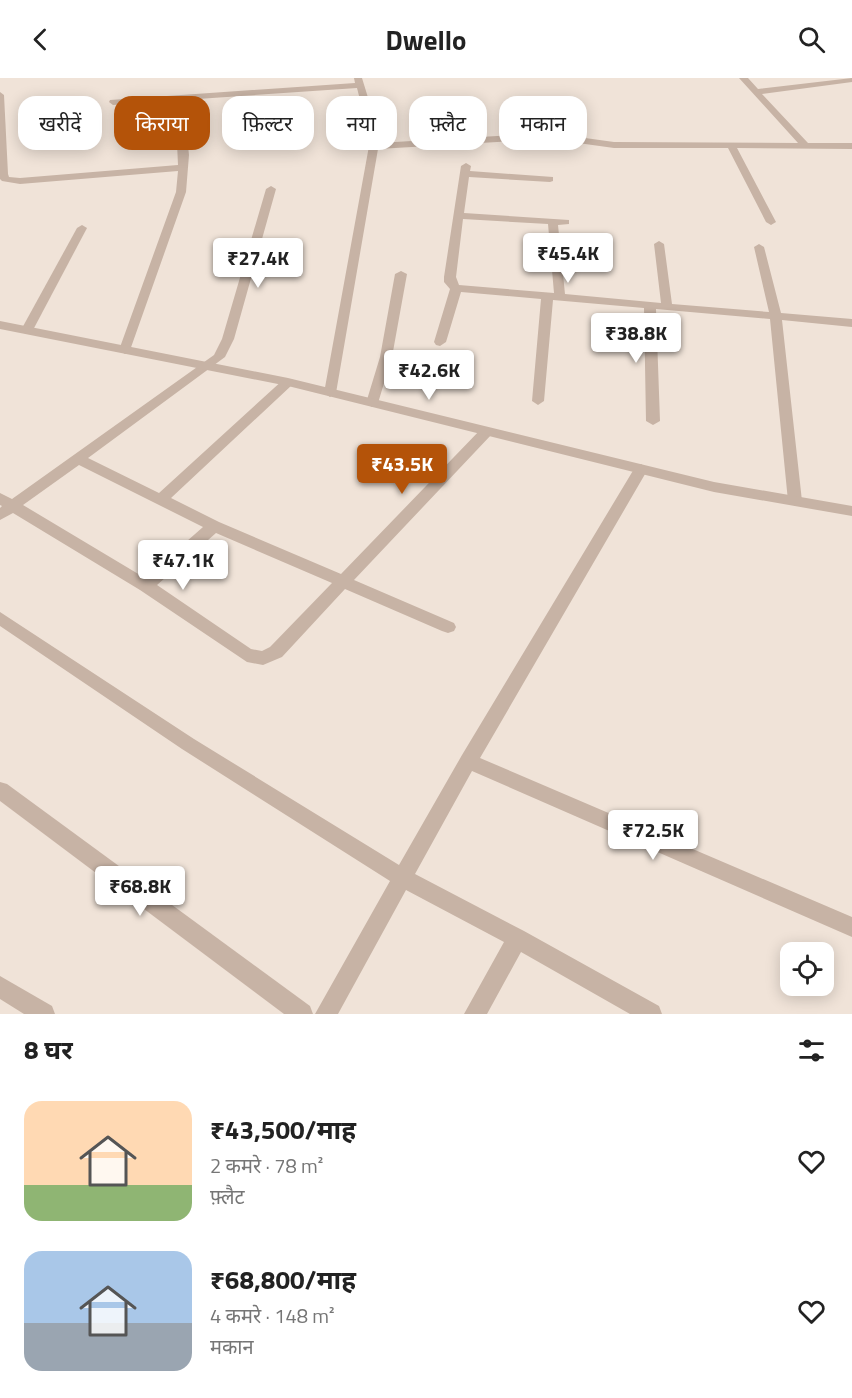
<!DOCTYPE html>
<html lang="hi">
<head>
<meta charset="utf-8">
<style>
	body { margin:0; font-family:"Titillium Web","Noto Sans Devanagari",sans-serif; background:#f6f6f6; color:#222; height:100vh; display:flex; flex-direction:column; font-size:22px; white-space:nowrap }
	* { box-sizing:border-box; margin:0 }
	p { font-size:20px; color:#767676 }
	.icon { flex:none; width:33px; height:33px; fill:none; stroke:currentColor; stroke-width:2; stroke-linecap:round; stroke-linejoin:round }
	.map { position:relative; height:936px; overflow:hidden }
	.side { display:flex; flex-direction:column; background:#fff; flex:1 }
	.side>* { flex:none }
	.banner { position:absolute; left:18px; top:18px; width:816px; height:54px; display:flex; gap:12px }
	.controls { position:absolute; left:780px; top:864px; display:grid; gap:12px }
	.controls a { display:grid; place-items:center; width:54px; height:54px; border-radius:12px; background:#fff; box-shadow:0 3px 15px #0003; font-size:30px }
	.price { position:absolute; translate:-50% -51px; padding:0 14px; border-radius:6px; background:#fff; color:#222; font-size:20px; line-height:39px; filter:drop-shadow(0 2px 3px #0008) }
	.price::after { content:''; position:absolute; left:50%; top:36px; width:18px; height:14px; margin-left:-9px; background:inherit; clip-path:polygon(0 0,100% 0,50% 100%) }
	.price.on { background:#b45309; color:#fff }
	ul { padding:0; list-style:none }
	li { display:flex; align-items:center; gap:18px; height:150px; padding:0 24px }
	li span { display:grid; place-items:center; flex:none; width:168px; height:120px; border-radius:18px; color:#555 }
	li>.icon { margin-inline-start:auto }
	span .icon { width:72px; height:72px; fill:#fffc; stroke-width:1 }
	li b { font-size:26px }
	h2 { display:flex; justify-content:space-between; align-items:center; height:72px; padding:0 24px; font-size:26px }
	.tag { padding:0 21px; border-radius:18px; background:#fff; box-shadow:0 3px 15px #0003; font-size:21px; line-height:54px }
	.tag.on { background:#b45309; color:#fff }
	header { display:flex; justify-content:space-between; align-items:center; height:78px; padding:0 24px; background:#fff; font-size:27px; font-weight:700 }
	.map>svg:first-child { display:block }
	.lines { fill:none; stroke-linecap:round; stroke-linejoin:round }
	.minor { fill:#c7b3a5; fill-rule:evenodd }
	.tertiary { fill:#c7b3a5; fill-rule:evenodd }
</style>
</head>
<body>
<header><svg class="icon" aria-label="back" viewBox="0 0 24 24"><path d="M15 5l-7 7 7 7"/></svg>Dwello<svg class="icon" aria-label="search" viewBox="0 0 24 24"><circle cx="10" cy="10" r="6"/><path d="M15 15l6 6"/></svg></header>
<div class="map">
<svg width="852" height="936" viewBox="0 0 852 936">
	<rect width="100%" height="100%" fill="#f0e3d8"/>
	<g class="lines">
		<g class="minor">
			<polygon points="354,0 362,0 377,49 378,65 549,55 614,64 798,65 739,0 748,0 758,11 852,0 852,4 762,16 808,65 852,65 852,71 737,70 776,144 771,147 766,144 728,70 614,70 549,61 378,71 336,315 330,319 324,315 369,68 367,49 357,10 183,22 189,77 186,114 129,275 125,276 119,272 176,114 178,93 20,106 2,103 0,101 0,14 4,17 8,96 9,99 20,100 178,87 175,22 113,27 109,24 110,22 355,5"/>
			<path d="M466,85l5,3 -1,5 83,6v4l-3,1 -81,-5 -5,36 105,7v4l-11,1 7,69 96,9 -7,-59 5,-3 5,3 8,60 97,8 -15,-65 5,-3 5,3 17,66 71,6v8l-70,-7 20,181 -2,3 -5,2 -7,-5 -18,-182 -114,-10 4,112 -7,4 -7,-4 -2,-113 -91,-8 -9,101 -6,4 -6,-4 9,-102 -80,-7 -15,50 -6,4 -4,-1 -2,-3 16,-53 -6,-7v-5l17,-111zM463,141l85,5 6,69 -95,-8 -3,-8z"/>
			<path d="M271,108l5,3 -42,150 -9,18 -137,101 71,35 125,-114h8l2,3 -2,3 -121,113 48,24 122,52 141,-146h10l2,3 -2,3 -138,146 100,43 2,4 -2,4 -6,2 -6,-2 -97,-42 -63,68 -19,8 -16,-3 -107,-72 -127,-77 -13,7v-12l2,-2 -2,-1v-12l12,6 202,-144 8,-16 44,-150zM79,387l124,62 -58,51 -122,-73zM216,455l116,50 -62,64 -8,4 -11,-2 -94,-64z"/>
			<polygon points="82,147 87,150 33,252 31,255 23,255 21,252 77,150"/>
			<polygon points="401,193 407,196 392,279 378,325 372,329 366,325 380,279 395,196"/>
			<polygon points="641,386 648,391 480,680 852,839 852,859 472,693 415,796 524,853 659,928 662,936 630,936 521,874 487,936 464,936 504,864 406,812 338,936 315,936 390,803 182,671 0,548 0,534 194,661 399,787 462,677 634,391"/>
			<polygon points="0,704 7,706 310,928 313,936 284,936 0,723"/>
			<polygon points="0,898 52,928 55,936 24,936 0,921"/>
		</g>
		<polygon class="tertiary" points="0,243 288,300 714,404 852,428 852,438 714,414 288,308 0,251"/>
	</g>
</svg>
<div class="controls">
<a><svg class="icon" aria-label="locate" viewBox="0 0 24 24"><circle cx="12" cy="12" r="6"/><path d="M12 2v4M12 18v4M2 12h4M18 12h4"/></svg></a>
</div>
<b class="price" style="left:568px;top:206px">₹45.4K</b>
<b class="price" style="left:258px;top:211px">₹27.4K</b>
<b class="price" style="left:636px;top:286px">₹38.8K</b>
<b class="price" style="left:429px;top:323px">₹42.6K</b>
<b class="price on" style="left:402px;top:417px">₹43.5K</b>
<b class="price" style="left:183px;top:513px">₹47.1K</b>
<b class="price" style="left:653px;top:783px">₹72.5K</b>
<b class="price" style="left:140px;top:839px">₹68.8K</b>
<div class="banner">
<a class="tag">खरीदें</a>
<a class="tag on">किराया</a>
<a class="tag">फ़िल्टर</a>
<a class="tag">नया</a>
<a class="tag">फ़्लैट</a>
<a class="tag">मकान</a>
</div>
</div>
<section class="side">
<h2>8 घर<svg class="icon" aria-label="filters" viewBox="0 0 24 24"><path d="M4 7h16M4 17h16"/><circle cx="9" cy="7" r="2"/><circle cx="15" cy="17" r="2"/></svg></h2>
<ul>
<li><span style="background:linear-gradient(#ffd9b3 70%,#8fb573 0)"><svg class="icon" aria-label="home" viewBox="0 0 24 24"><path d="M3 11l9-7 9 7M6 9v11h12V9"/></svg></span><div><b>₹43,500/माह</b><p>2 कमरे · 78 m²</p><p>फ़्लैट</p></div><svg class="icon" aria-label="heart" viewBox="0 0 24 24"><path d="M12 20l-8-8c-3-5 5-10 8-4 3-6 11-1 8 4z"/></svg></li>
<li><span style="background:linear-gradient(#a9c7e8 60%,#9aa5b1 0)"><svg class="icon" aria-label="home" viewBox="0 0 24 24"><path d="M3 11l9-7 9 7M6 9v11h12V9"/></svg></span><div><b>₹68,800/माह</b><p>4 कमरे · 148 m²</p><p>मकान</p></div><svg class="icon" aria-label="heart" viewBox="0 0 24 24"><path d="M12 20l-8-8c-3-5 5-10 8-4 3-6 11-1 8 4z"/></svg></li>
</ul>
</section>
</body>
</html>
